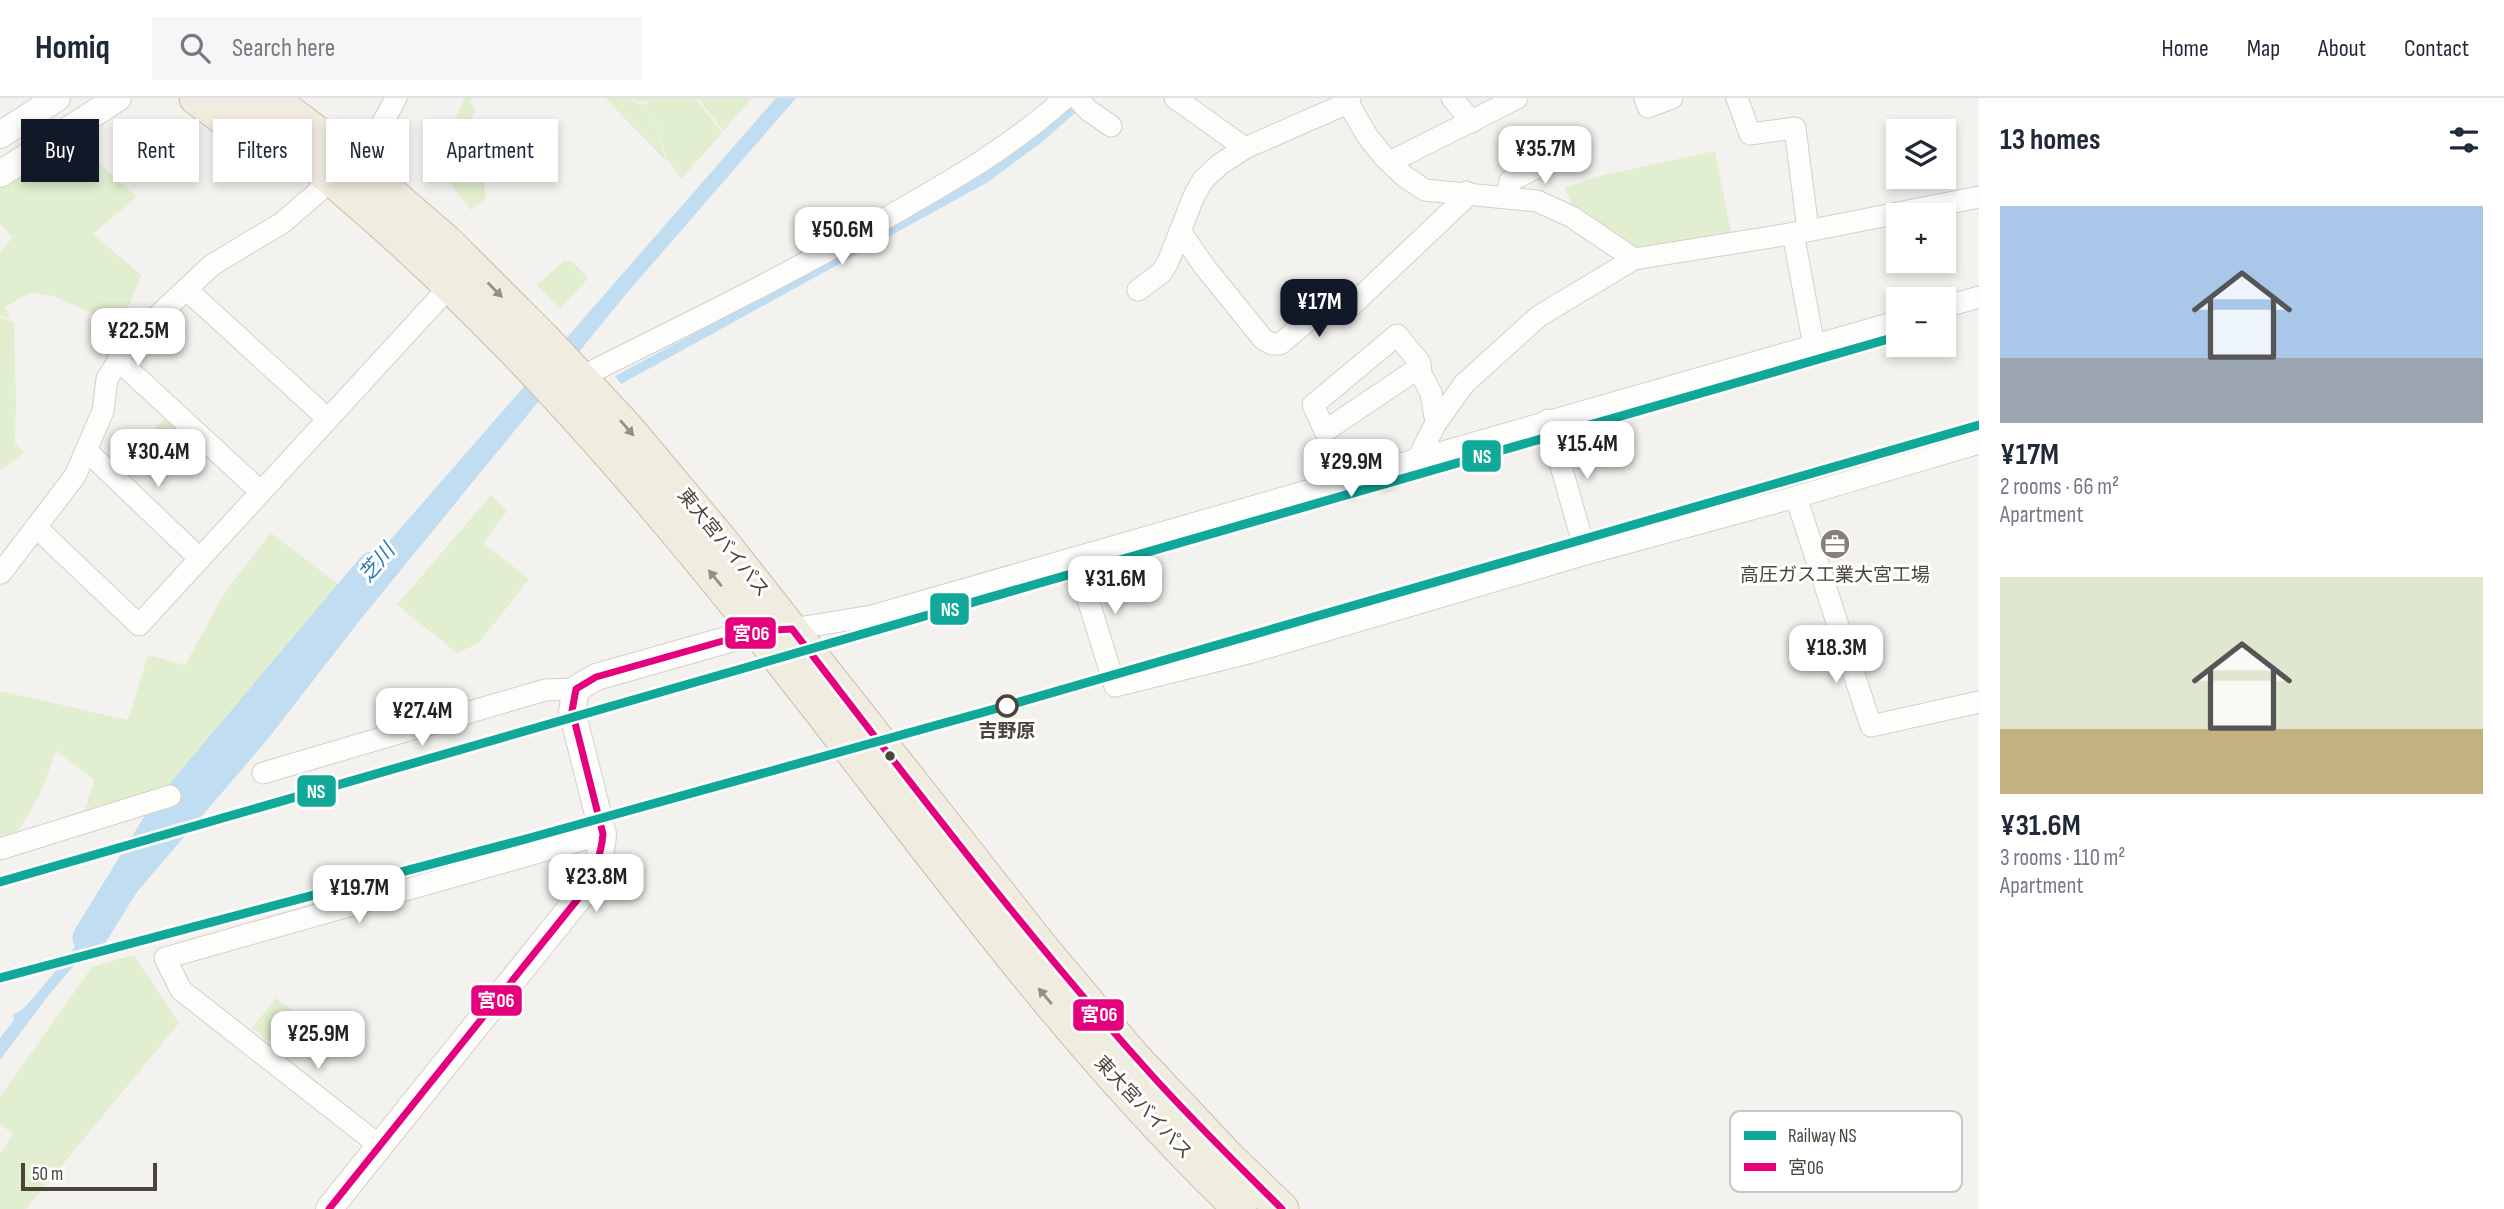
<!DOCTYPE html>
<html lang="en">
<head>
<meta charset="utf-8">
<style>
	body { margin:0; font-family:"Sofia Sans Condensed","Noto Sans JP",sans-serif; background:#f6f6f7; color:#1f2937; height:100vh; display:flex; flex-direction:column; font-size:26px; white-space:nowrap }
	* { box-sizing:border-box; margin:0 }
	p { font-size:23px; color:#747a83 }
	.icon { flex:none; width:38px; height:38px; fill:none; stroke:currentColor; stroke-width:2; stroke-linecap:round; stroke-linejoin:round }
	.map { position:relative; flex:1; overflow:hidden }
	.side { display:flex; flex-direction:column; background:#fff; width:525px }
	.side>* { flex:none }
	.banner { position:absolute; left:21px; top:21px; width:665px; height:63px; display:flex; gap:14px }
	.fabs { position:absolute; left:1886px; top:21px; display:grid; gap:14px }
	.fabs a { display:grid; place-items:center; width:70px; height:70px; border-radius:0px; background:#fff; box-shadow:0 4px 10px #0003; font-size:35px }
	.scale { position:absolute; left:21px; bottom:18px; width:136px; box-sizing:border-box; padding-left:7px; border:4px solid #4b4439; border-top:0; font-size:19px; line-height:24px; white-space:nowrap; color:#4b4439; -webkit-text-stroke:5px #fff; paint-order:stroke }
	.price { position:absolute; translate:-50% -60px; padding:0 16px; border-radius:14px; background:#fff; color:#222; font-size:23px; line-height:46px; filter:drop-shadow(0 2px 4px #0008) }
	.price::after { content:''; position:absolute; left:50%; top:42px; width:21px; height:16px; margin-left:-10px; background:inherit; clip-path:polygon(0 0,100% 0,50% 100%) }
	.price.selected { background:#111827; color:#fff }
	ul { padding:0; list-style:none }
	li { display:grid; align-content:center; gap:14px; height:371px; padding:0 21px }
	li span { display:grid; place-items:center; height:217px; border-radius:0px; color:#555 }
	li>.icon { margin-inline-start:auto }
	span .icon { width:126px; height:126px; fill:#fffc; stroke-width:1 }
	li b { font-size:30px }
	h2 { display:flex; justify-content:space-between; align-items:center; height:84px; padding:0 21px; font-size:30px }
	.chip { padding:0 24px; border-radius:0px; background:#fff; box-shadow:0 4px 10px #0003; font-size:24px; line-height:63px }
	.chip.selected { background:#111827; color:#fff }
	header { display:flex; align-items:center; gap:42px; box-sizing:border-box; height:98px; padding:0 35px; background:#fff; border-bottom:2px solid #e0e1e3 }
	header strong { font-size:33px }
	nav { display:flex; gap:38px; margin-inline-start:auto; font-size:24px }
	.search { width:490px; height:63px; background:#f6f6f7; display:flex; align-items:center; gap:18px; box-sizing:border-box; padding:0 24px; border-radius:0px; color:#747a83; font-size:26px }
	main { display:flex; flex:1; min-height:0 }
	.map>svg:first-child { display:block }
	.green { fill:#e1eecf }
	.water { fill:#c0ddf1 }
	.lines { fill:none; stroke-linecap:round; stroke-linejoin:round }
	.river { stroke:#c0ddf1; stroke-width:33 }
	.minor-casing { stroke:#d2d0cb; stroke-width:23 }
	.tertiary-casing { stroke:#d2d0cb; stroke-width:28 }
	.trunk-casing { stroke:#ccbfa9; stroke-width:35 }
	.minor { stroke:#fdfdfc; stroke-width:21 }
	.tertiary { stroke:#fdfdfc; stroke-width:26 }
	.trunk { stroke:#f0ece0; stroke-width:33 }
	.bus-1-casing { stroke:#fff; stroke-width:12 }
	.bus-1 { stroke:#e5007d; stroke-width:7 }
	.rail-1-casing { stroke:#fff; stroke-width:14 }
	.rail-1 { stroke:#10a899; stroke-width:9 }
	.oneway { fill:#959084 }
	.stop-dot { fill:#fff; stroke:#4b4439; stroke-width:3.5 }
	.bus-dot { fill:#4b4439; stroke:#fff; stroke-width:2.5 }
	.labels { text-anchor:middle; dominant-baseline:central; stroke-width:6; stroke-linejoin:round; paint-order:stroke }
	.street-label { font-size:19px; fill:#4b4439; stroke:#fff }
	.poi-label { font-size:19px; fill:#4b4439; stroke:#fff }
	.stop-label { font-size:19px; font-weight:bold; fill:#4b4439; stroke:#fff }
	.water-label { font-size:21px; font-style:italic; fill:#2e7ab2; stroke:#fff }
	.key { fill:#fff; stroke:#c9c7c4; stroke-width:2 }
	.key-label { font-size:19px; fill:#4b4439 }
	.line-badge { stroke:#fff; stroke-width:2.5 }
	.badge-label { font-size:19px; text-anchor:middle; font-weight:bold; fill:#fff }
</style>
</head>
<body>
<header>
<strong>Homiq</strong>
<div class="search"><svg class="icon" aria-label="search" viewBox="0 0 24 24"><circle cx="10" cy="10" r="6"/><path d="M15 15l6 6"/></svg>Search here</div>
<nav><a>Home</a><a>Map</a><a>About</a><a>Contact</a></nav>
</header>
<main>
<div class="map">
<svg width="1979" height="1111" viewBox="0 0 1979 1111">
	<rect width="100%" height="100%" fill="#f4f2ee"/>
	<g class="green">
		<polygon points="465,0 474,0 470,4 476,14 471,20 456,54 483,81 486,100 471,112 438,69 447,36"/>
		<polygon points="605,0 631,0 634,5 648,7 646,3 635,4 633,0 696,0 722,35 681,81 666,59 650,7 666,63"/>
		<polygon points="698,0 752,0 723,33"/>
		<polygon points="68,36 136,99 93,136 141,177 121,227 55,199 32,194 5,209 10,221 0,217 0,154 13,139 0,126 0,80"/>
		<polygon points="1715,53 1731,134 1637,152 1573,111 1565,89 1604,77"/>
		<polygon points="565,162 573,164 588,180 560,211 537,187"/>
		<polygon points="0,219 14,224 16,304 15,345 24,355 0,372"/>
		<polygon points="168,316 197,342 171,369 143,344"/>
		<polygon points="491,397 507,413 483,445 529,481 479,545 457,555 397,507"/>
		<polygon points="271,435 342,489 161,708 84,715 94,682 56,653 41,694 18,733 0,739 0,593 128,622 148,557 185,567 225,494"/>
		<polygon points="134,857 179,925 26,1111 0,1111 0,1055 13,1037 0,1025 0,999 92,869"/>
		<polygon points="276,900 317,933 306,947 288,933 275,949 252,930"/>
	</g>
	<g class="water">
		<polygon points="776,0 796,0 627,195 360,522 267,642 48,898 0,962 0,940 14,922 13,917 23,911 40,892 215,676 392,440"/>
		<polygon points="1078,0 1092,0 1042,44 988,84 621,286 615,278 753,204"/>
	</g>
	<g class="lines">
		<polyline class="river" points="89,840 164,718 373,470"/>
		<g class="minor-casing">
			<g id="minor">
				<polyline points="1077,0 1088,12 1111,28"/>
				<polyline points="1175,0 1245,50"/>
				<polyline points="1350,0 1348,5 1368,39 1384,59 1404,78 1425,92 1537,103 1572,119 1634,161"/>
				<polyline points="1452,0 1472,24"/>
				<polyline points="1645,0 1648,9 1672,0"/>
				<polyline points="1737,0 1750,36 1795,30 1808,132"/>
				<polyline points="366,56 396,0"/>
				<polyline points="1390,64 1517,0"/>
				<polyline points="1507,99 1510,83 1557,59"/>
				<polyline points="1180,133 1204,168 1263,241 1272,246 1280,246 1311,220 1350,209 1463,102 1466,94"/>
				<polyline points="1793,135 1814,248"/>
				<polyline points="186,191 328,321"/>
				<polyline points="1138,192 1161,175 1168,164 1194,98 1203,82 1219,67 1245,50 1348,5"/>
				<polyline points="1944,209 1979,199"/>
				<polyline points="118,262 261,394"/>
				<polyline points="1421,276 1420,265 1397,237 1313,307 1325,333 1411,275 1421,276 1431,295 1436,325"/>
				<path d="M581,279c100,-50 201,-99 298,-155 65,-37 130,-73 186,-124"/>
				<polyline points="1548,322 1586,456"/>
				<polyline points="86,352 200,461"/>
				<polyline points="1418,360 1436,325 1464,286 1539,218 1634,161 1802,134 1979,99"/>
				<polyline points="1796,399 1871,628 1979,604"/>
				<polyline points="36,429 139,527 451,187"/>
				<polyline points="1075,460 1115,588 1252,554 1586,456 1796,399 1979,345"/>
				<polyline points="1,475 75,378 103,313 107,281 129,245 212,167 282,125 318,94"/>
				<polyline points="792,531 872,518 1899,223"/>
				<polyline points="263,675 545,592 576,591"/>
				<polyline points="0,751 170,698"/>
				<polyline points="380,1048 181,892 165,860 603,736"/>
			</g>
		</g>
		<g class="tertiary-casing">
			<g id="tertiary">
				<polyline points="0,37 57,0"/>
				<polyline points="0,76 118,0"/>
				<path d="M329,1111l252,-314c13,-21 21,-37 22,-61l-31,-123 4,-22 20,-12 162,-46 17,-1"/>
			</g>
		</g>
		<g class="trunk-casing">
			<g id="trunk">
				<polyline points="196,0 243,35"/>
				<path d="M229,0c206,153 367,331 526,530 158,197 302,406 485,581"/>
				<polyline points="271,0 345,56 447,144 543,240 627,330 720,441 1042,850 1133,958 1229,1060 1282,1111"/>
			</g>
		</g>
		<use href="#minor" class="minor"/>
		<use href="#tertiary" class="tertiary"/>
		<use href="#trunk" class="trunk"/>
		<g class="bus-1-casing">
			<path id="bus-1" d="M329,1111l252,-314c12,-20 20,-38 22,-61l-31,-123 4,-22 20,-12 162,-46 34,-2c116,150 230,302 357,443 42,47 88,92 133,137"/>
		</g>
		<use href="#bus-1" class="bus-1"/>
		<g class="rail-1-casing">
			<g id="rail-1">
				<polyline points="0,784 1899,238"/>
				<polyline points="0,880 526,741 1002,609 1979,327"/>
			</g>
		</g>
		<use href="#rail-1" class="rail-1"/>
	</g>
	<defs><path id="oneway-solid" d="M-6-.8H1V-3.2L6.5 0L1 3.2V.8H-6Z" transform="scale(1.75)"/></defs>
	<g class="oneway">
		<use href="#oneway-solid" transform="translate(495 192) rotate(45)"/>
		<use href="#oneway-solid" transform="translate(627 330) rotate(49)"/>
		<use href="#oneway-solid" transform="translate(715 480) rotate(-129)"/>
		<use href="#oneway-solid" transform="translate(1045 898) rotate(-130)"/>
	</g>
	<defs>
		<g id="office-disc" transform="scale(1.575)"><circle r="9.5" fill="#868178" stroke="#fff"/><path d="M-6-3h4V-5.5h4V-3h4V5H-6ZM-1-4.5V-3h2v-1.5ZM-6 0V1H6V0Z" fill="#fff"/></g>
	</defs>
	<g fill-rule="evenodd">
		<use href="#office-disc" x="1835" y="446"/>
	</g>
	<circle class="stop-dot" cx="1007" cy="608" r="10"/>
	<circle class="bus-dot" cx="890" cy="658" r="6"/>
	<g class="labels">
		<g class="street-label">
			<text transform="translate(723 445) rotate(51)">東大宮バイパス</text>
			<text transform="translate(1143 1010) rotate(47)">東大宮バイパス</text>
		</g>
		<g class="poi-label">
			<text x="1835" y="477">高圧ガス工業大宮工場</text>
		</g>
		<g class="stop-label">
			<text x="1007" y="633">吉野原</text>
		</g>
		<g class="water-label">
			<text transform="translate(377 465) rotate(-50)">芝川</text>
		</g>
	</g>
	<rect x="1730" y="1013" width="232" height="81" rx="10" class="key"/>
	<rect x="1744" y="1033" width="32" height="9" fill="#10a899"/>
	<rect x="1744" y="1065" width="32" height="8" fill="#e5007d"/>
	<g class="key-label">
		<text x="1788" y="1044">Railway NS</text>
		<text x="1788" y="1076">宮06</text>
	</g>
	<g class="line-badge">
		<rect x="1461" y="341" width="41" height="34" rx="7" fill="#10a899"/>
		<rect x="929" y="494" width="41" height="34" rx="7" fill="#10a899"/>
		<rect x="724" y="518" width="53" height="34" rx="7" fill="#e5007d"/>
		<rect x="296" y="676" width="41" height="34" rx="7" fill="#10a899"/>
		<rect x="470" y="886" width="53" height="33" rx="7" fill="#e5007d"/>
		<rect x="1072" y="900" width="53" height="34" rx="7" fill="#e5007d"/>
	</g>
	<g class="badge-label">
		<text x="1482" y="365">NS</text>
		<text x="950" y="518">NS</text>
		<text x="751" y="542">宮06</text>
		<text x="316" y="700">NS</text>
		<text x="496" y="909">宮06</text>
		<text x="1099" y="923">宮06</text>
	</g>
</svg>
<div class="fabs">
<a><svg class="icon" aria-label="layers" viewBox="0 0 24 24"><path d="M12 4l9 5-9 5-9-5zM3 14l9 5 9-5"/></svg></a>
<a>+</a>
<a>−</a>
</div>
<div class="scale">50 m</div>
<b class="price" style="left:1545px;top:88px">¥35.7M</b>
<b class="price" style="left:842px;top:169px">¥50.6M</b>
<b class="price selected" style="left:1319px;top:241px">¥17M</b>
<b class="price" style="left:138px;top:270px">¥22.5M</b>
<b class="price" style="left:1587px;top:383px">¥15.4M</b>
<b class="price" style="left:158px;top:391px">¥30.4M</b>
<b class="price" style="left:1351px;top:401px">¥29.9M</b>
<b class="price" style="left:1115px;top:518px">¥31.6M</b>
<b class="price" style="left:1836px;top:587px">¥18.3M</b>
<b class="price" style="left:422px;top:650px">¥27.4M</b>
<b class="price" style="left:596px;top:816px">¥23.8M</b>
<b class="price" style="left:359px;top:827px">¥19.7M</b>
<b class="price" style="left:318px;top:973px">¥25.9M</b>
<div class="banner">
<a class="chip selected">Buy</a>
<a class="chip">Rent</a>
<a class="chip">Filters</a>
<a class="chip">New</a>
<a class="chip">Apartment</a>
</div>
</div>
<section class="side">
<h2>13 homes<svg class="icon" aria-label="filters" viewBox="0 0 24 24"><path d="M4 7h16M4 17h16"/><circle cx="9" cy="7" r="2"/><circle cx="15" cy="17" r="2"/></svg></h2>
<ul>
<li><span style="background:linear-gradient(#a9c7e8 70%,#9aa5b1 0)"><svg class="icon" aria-label="home" viewBox="0 0 24 24"><path d="M3 11l9-7 9 7M6 9v11h12V9"/></svg></span><div><b>¥17M</b><p>2 rooms · 66 m²</p><p>Apartment</p></div></li>
<li><span style="background:linear-gradient(#dfe7d0 70%,#c2b280 0)"><svg class="icon" aria-label="home" viewBox="0 0 24 24"><path d="M3 11l9-7 9 7M6 9v11h12V9"/></svg></span><div><b>¥31.6M</b><p>3 rooms · 110 m²</p><p>Apartment</p></div></li>
</ul>
</section>
</main>
</body>
</html>
